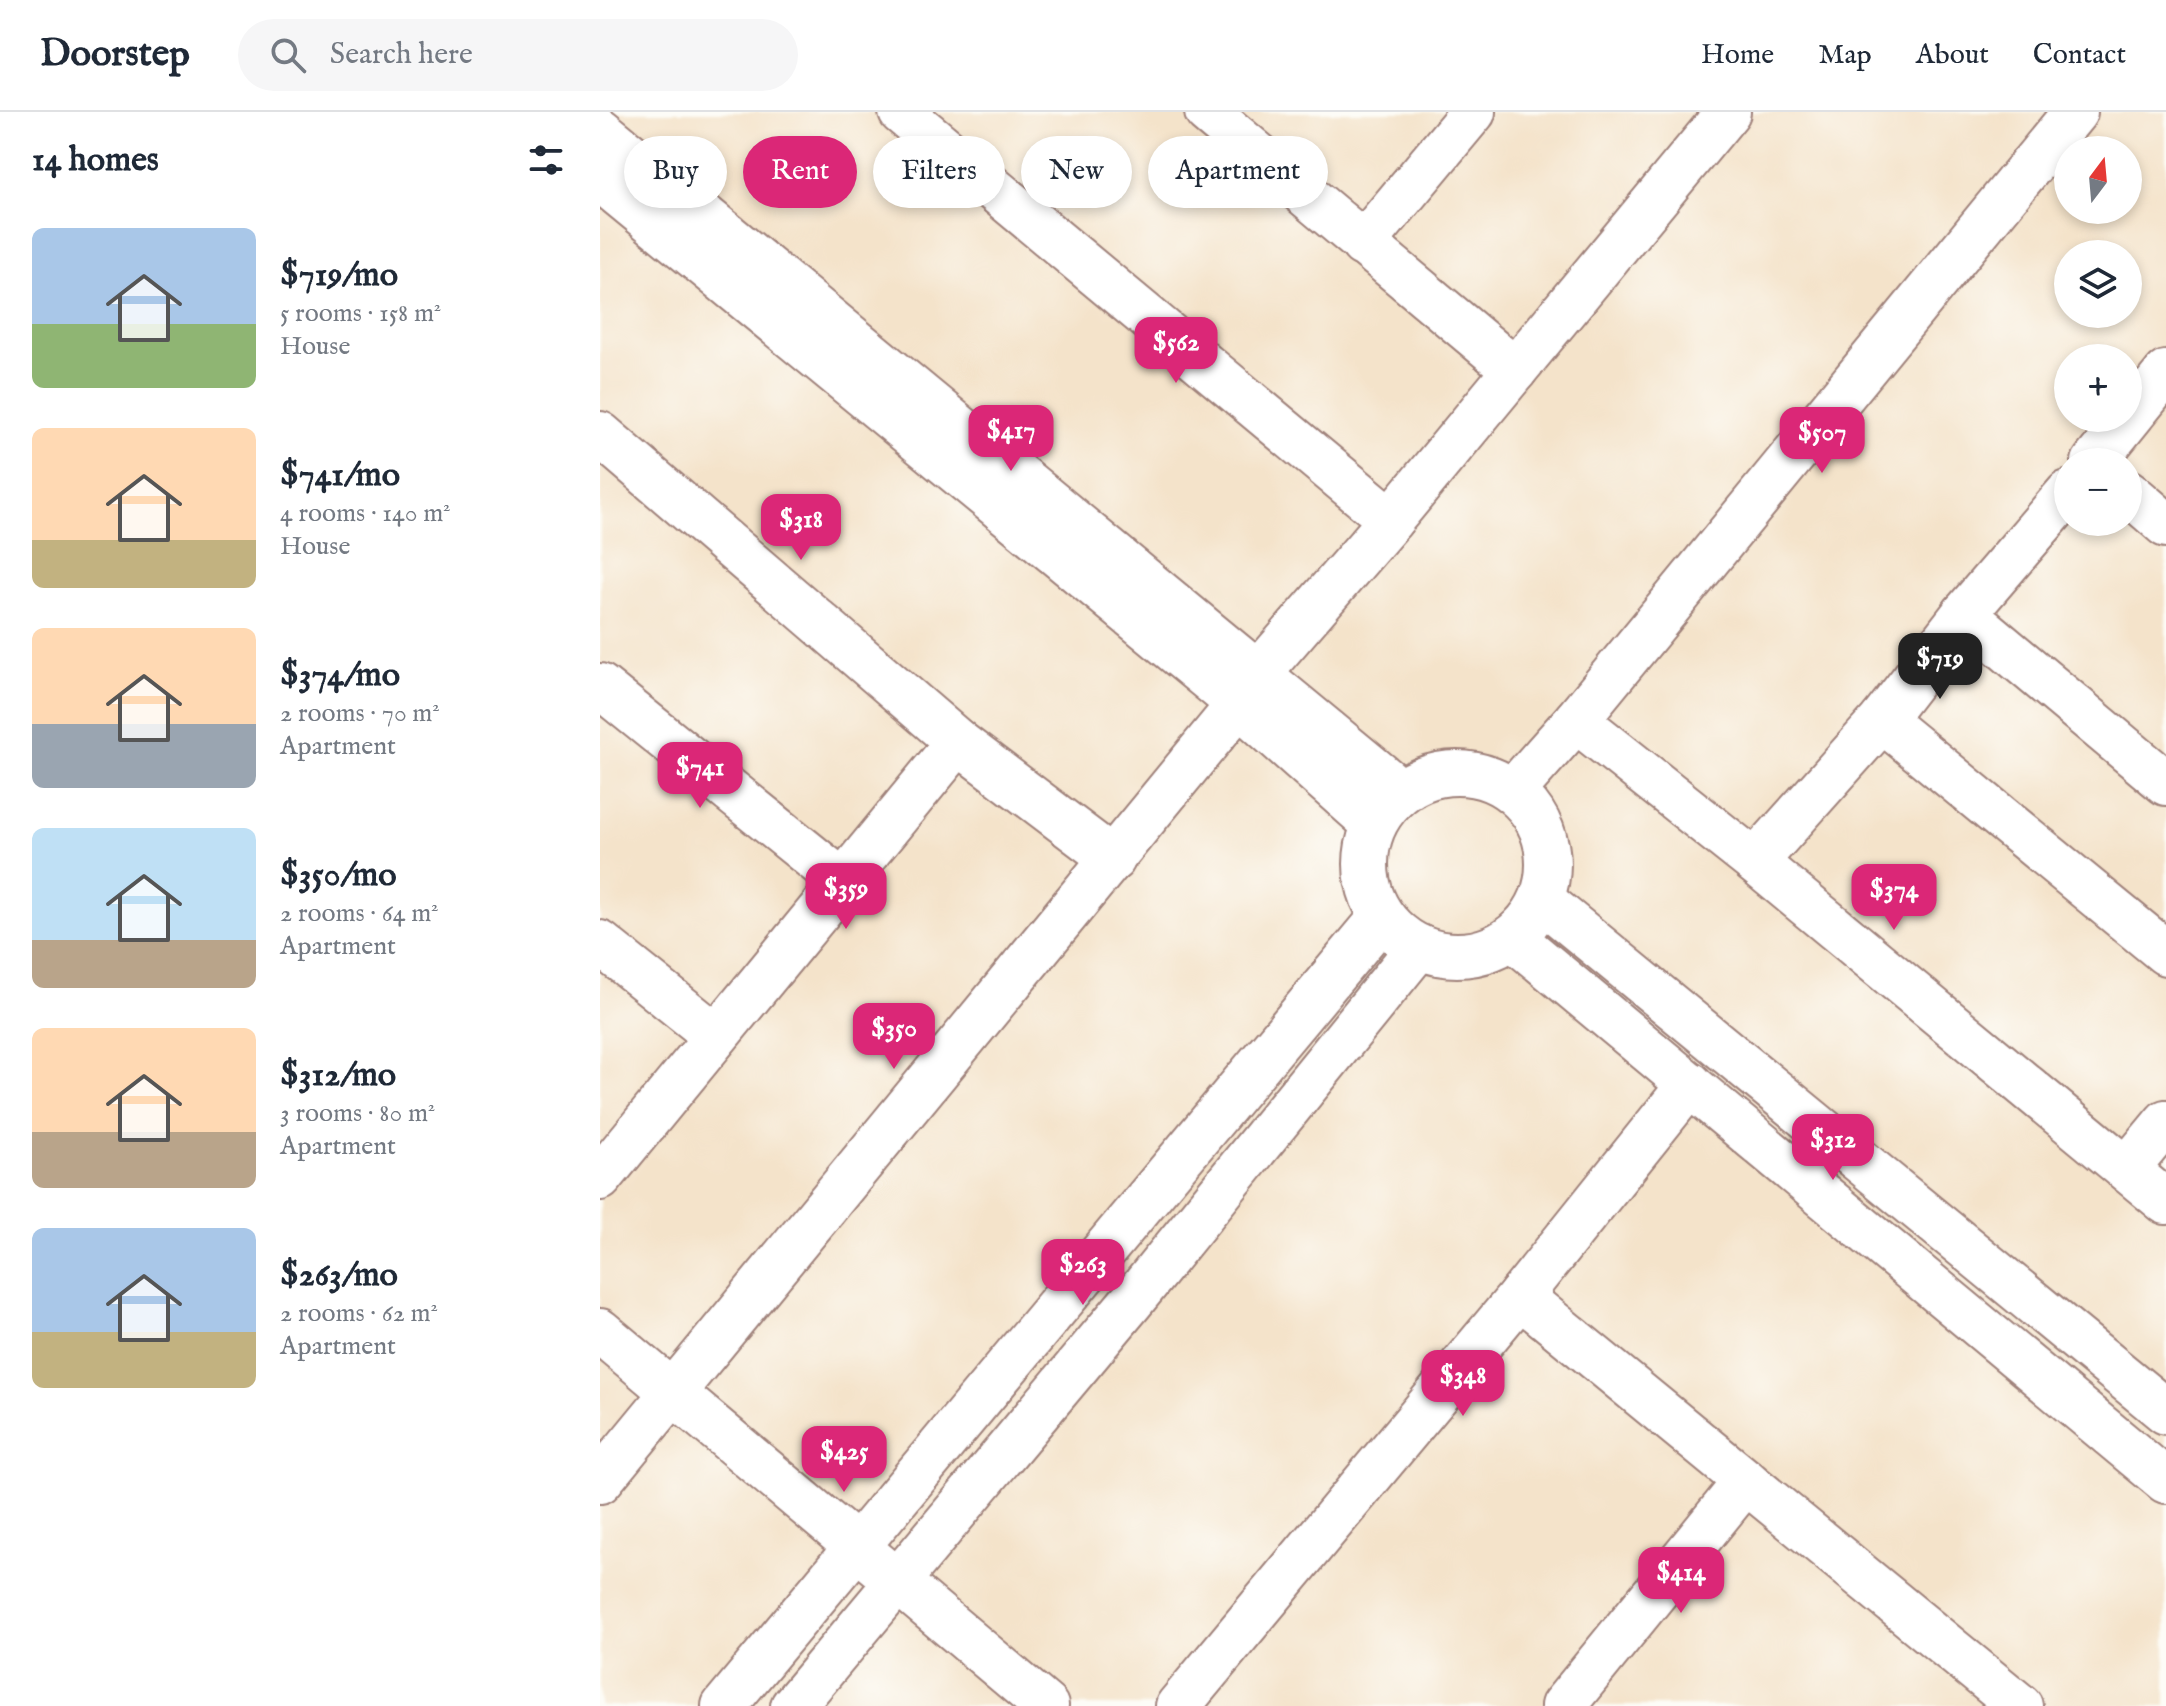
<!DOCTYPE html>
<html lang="en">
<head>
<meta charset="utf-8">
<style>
	body { margin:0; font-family:"IM FELL English",serif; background:#f6f6f7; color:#1f2937; height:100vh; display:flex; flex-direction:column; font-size:30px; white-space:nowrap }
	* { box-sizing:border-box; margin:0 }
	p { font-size:26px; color:#747a83 }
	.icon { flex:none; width:44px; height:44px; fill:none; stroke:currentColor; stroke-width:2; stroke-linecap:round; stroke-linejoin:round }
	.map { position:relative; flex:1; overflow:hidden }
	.details { display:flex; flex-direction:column; background:#fff; width:600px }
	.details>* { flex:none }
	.guide { position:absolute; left:24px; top:24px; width:760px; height:72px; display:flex; gap:16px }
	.needle { width:52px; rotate:16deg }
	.tools { position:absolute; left:1454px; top:24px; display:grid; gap:16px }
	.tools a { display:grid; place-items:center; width:88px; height:88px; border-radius:50%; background:#fff; box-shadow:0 4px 12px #0003; font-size:40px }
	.price { position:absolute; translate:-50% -68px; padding:0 18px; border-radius:16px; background:#db2777; color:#fff; font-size:26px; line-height:52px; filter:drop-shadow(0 2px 4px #0008) }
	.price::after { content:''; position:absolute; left:50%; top:48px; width:24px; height:18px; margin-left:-12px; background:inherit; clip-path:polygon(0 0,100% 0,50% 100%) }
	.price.active { background:#222; color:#fff }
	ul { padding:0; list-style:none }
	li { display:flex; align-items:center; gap:24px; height:200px; padding:0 32px }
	li span { display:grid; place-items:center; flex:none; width:224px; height:160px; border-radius:12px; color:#555 }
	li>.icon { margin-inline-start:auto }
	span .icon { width:96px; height:96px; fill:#fffc; stroke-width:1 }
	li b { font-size:34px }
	h2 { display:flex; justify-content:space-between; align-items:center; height:96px; padding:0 32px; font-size:34px }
	.pill { padding:0 28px; border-radius:36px; background:#fff; box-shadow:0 4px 12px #0003; font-size:28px; line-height:72px }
	.pill.active { background:#db2777; color:#fff }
	header { display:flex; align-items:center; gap:48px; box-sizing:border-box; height:112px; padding:0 40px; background:#fff; border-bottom:2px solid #e0e1e3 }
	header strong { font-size:38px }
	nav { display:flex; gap:44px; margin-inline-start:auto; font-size:28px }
	.search { width:560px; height:72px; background:#f6f6f7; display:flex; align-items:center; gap:20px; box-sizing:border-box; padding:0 28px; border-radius:44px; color:#747a83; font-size:30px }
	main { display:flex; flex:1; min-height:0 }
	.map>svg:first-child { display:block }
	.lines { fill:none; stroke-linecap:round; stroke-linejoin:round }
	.minor-casing { stroke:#9f817a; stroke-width:48 }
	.minor { stroke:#fff; stroke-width:44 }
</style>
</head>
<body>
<header>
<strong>Doorstep</strong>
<div class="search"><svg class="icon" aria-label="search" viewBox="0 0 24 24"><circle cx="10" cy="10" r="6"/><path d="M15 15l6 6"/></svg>Search here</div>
<nav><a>Home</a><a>Map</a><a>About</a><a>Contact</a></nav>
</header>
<main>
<section class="details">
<h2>14 homes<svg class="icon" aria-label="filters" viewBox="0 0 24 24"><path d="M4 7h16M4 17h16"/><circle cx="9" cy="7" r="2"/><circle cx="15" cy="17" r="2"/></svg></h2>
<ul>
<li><span style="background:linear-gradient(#a9c7e8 60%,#8fb573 0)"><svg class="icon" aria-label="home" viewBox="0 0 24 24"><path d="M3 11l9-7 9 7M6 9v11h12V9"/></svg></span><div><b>$719/mo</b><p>5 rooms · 158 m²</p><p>House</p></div></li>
<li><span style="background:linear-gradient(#ffd9b3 70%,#c2b280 0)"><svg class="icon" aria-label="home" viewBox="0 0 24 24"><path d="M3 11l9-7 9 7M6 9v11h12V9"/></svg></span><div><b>$741/mo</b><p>4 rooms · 140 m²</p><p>House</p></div></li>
<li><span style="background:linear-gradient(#ffd9b3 60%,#9aa5b1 0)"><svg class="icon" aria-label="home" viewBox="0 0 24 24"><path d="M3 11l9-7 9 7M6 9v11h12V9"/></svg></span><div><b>$374/mo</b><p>2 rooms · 70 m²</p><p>Apartment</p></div></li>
<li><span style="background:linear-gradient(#bfe0f5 70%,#b9a48a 0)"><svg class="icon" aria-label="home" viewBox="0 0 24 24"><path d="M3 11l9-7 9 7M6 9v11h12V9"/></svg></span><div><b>$350/mo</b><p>2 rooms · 64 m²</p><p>Apartment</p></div></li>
<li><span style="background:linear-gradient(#ffd9b3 65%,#b9a48a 0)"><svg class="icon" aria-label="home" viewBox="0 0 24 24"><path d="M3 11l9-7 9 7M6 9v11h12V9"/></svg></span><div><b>$312/mo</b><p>3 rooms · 80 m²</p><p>Apartment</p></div></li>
<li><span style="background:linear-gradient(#a9c7e8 65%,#c2b280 0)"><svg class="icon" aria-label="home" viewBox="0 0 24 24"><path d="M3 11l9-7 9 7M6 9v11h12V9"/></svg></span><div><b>$263/mo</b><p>2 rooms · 62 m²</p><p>Apartment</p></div></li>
</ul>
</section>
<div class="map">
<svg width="1566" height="1594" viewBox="0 0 1566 1594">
	<rect width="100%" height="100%" fill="#fdfcf7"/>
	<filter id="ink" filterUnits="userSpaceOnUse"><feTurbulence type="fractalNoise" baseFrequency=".0125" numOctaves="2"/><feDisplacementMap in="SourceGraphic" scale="16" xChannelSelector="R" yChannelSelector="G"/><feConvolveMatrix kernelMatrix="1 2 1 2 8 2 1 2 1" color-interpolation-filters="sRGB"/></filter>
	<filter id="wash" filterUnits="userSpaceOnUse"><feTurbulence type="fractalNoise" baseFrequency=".006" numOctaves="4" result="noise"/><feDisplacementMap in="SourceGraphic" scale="32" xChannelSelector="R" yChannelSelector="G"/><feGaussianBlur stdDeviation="1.8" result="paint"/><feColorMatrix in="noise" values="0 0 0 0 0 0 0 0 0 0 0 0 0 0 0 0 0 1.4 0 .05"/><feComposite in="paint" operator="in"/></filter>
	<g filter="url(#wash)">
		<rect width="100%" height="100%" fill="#f4e3ca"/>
	</g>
	<g filter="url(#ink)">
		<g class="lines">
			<g class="minor-casing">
				<g id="minor">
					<polyline points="301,0 791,408 658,562"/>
					<polyline points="607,0 915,258"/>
					<polyline points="0,18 800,679"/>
					<polyline points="0,67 639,592 774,712"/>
					<polyline points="763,132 873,0"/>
					<polyline points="0,322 358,630"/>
					<polyline points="1494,350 1566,261"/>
					<polyline points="1528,380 1566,413"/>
					<polyline points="791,408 1128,0"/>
					<polyline points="1364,502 1566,671"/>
					<polyline points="0,574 243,770"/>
					<polyline points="976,608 1155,750 1566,1090"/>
					<polyline points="1282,608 1566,841"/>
					<circle cx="857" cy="752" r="91"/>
					<polyline points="913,679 976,608 1475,0"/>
					<polyline points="1155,750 1282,608 1364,502 1468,381"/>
					<polyline points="942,788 1566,1300"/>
					<polyline points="912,825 1566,1369"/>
					<polyline points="0,831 116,924"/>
					<polyline points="1527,1057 1566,1010"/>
					<polyline points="0,1066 358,630 513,747"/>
					<polyline points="920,1184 1420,1594"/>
					<polyline points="0,1219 446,1594"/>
					<polyline points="0,1369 639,592"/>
					<polyline points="124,1594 782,805"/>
					<polyline points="193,1594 532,1189 819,835"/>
					<polyline points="578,1594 920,1184 1090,972"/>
					<polyline points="963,1594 1146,1369"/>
				</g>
			</g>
			<use href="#minor" class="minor"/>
		</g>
	</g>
</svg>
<div class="tools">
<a><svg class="needle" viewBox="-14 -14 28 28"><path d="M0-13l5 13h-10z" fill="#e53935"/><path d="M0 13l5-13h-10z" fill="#747a83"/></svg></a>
<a><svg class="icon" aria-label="layers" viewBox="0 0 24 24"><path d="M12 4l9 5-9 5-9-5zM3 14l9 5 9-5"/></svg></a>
<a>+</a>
<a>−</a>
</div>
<b class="price" style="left:576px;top:273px">$562</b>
<b class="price" style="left:411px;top:361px">$417</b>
<b class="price" style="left:1222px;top:363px">$507</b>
<b class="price" style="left:201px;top:450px">$318</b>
<b class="price active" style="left:1340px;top:589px">$719</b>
<b class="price" style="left:100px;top:698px">$741</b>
<b class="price" style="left:246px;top:819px">$359</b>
<b class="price" style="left:1294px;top:820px">$374</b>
<b class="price" style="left:294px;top:959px">$350</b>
<b class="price" style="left:1233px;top:1070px">$312</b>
<b class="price" style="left:483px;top:1195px">$263</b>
<b class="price" style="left:863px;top:1306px">$348</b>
<b class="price" style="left:244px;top:1382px">$425</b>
<b class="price" style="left:1081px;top:1503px">$414</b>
<div class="guide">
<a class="pill">Buy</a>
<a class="pill active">Rent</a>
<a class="pill">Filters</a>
<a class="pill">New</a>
<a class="pill">Apartment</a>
</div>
</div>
</main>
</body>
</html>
